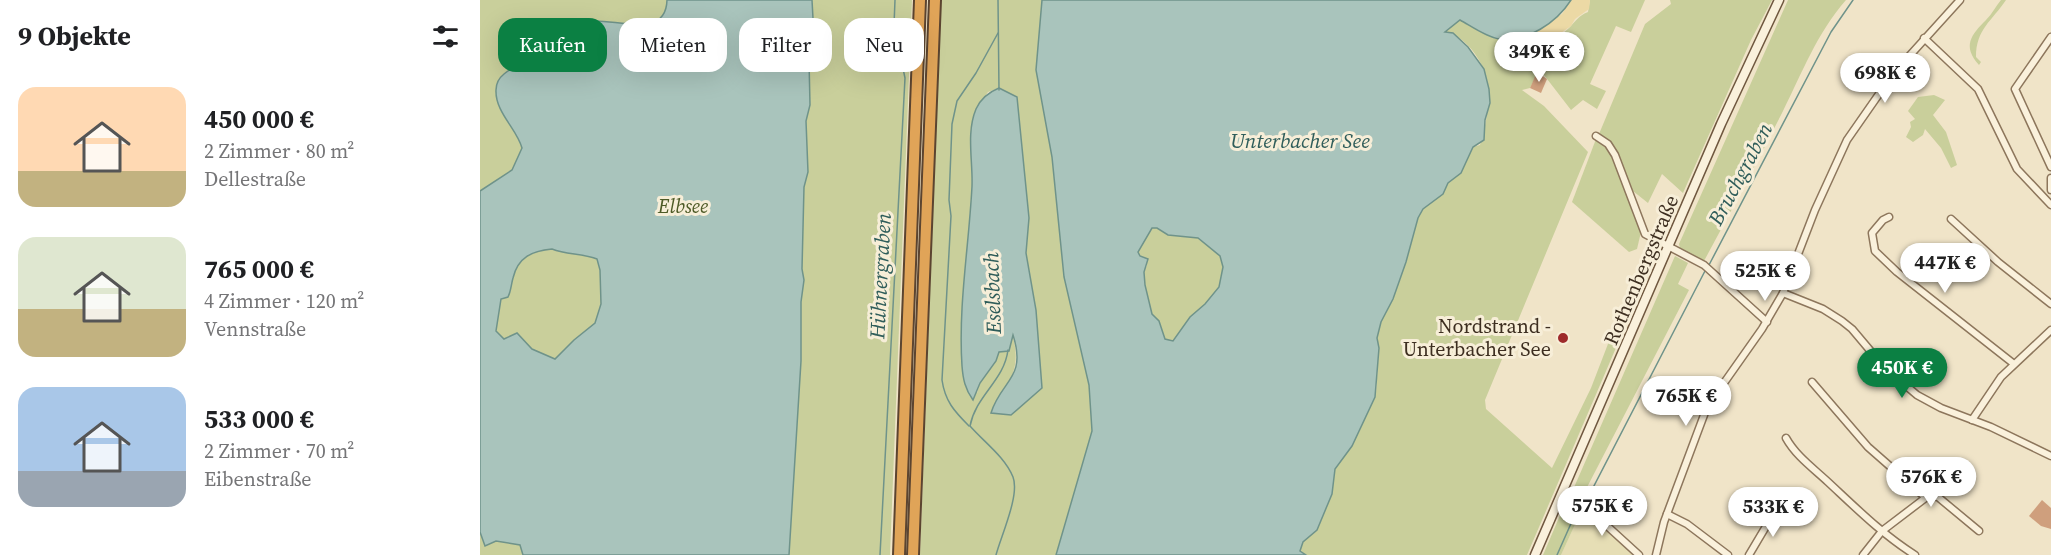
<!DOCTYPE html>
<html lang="de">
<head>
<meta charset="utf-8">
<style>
	body { margin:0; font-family:"Source Serif 4",serif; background:#f6f6f6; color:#202124; height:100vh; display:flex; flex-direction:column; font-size:22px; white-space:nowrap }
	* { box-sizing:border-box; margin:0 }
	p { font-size:20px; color:#757577 }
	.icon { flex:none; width:33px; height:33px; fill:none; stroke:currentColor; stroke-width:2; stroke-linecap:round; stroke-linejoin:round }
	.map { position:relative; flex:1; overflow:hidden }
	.details { display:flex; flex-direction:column; background:#fff; width:480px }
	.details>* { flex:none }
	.banner { position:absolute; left:18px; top:18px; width:570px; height:54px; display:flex; gap:12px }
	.price { position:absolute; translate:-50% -51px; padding:0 14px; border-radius:21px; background:#fff; color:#222; font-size:20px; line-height:39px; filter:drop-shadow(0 2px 3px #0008) }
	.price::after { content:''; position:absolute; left:50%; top:36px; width:18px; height:14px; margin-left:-9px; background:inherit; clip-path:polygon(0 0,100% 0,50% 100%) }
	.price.selected { background:#0b8043; color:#fff }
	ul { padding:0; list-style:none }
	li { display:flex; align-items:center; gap:18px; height:150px; padding:0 18px }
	li span { display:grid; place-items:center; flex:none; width:168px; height:120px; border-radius:18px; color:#555 }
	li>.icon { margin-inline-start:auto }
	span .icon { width:72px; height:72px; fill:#fffc; stroke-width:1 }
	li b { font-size:26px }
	h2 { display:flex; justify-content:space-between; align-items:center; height:72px; padding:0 18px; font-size:26px }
	.tag { padding:0 21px; border-radius:18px; background:#fff; box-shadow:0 6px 24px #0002; font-size:21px; line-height:54px }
	.tag.selected { background:#0b8043; color:#fff }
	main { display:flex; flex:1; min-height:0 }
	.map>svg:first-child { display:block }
	.farmland { fill:#e6deb5 }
	.green { fill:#c9cf9b; fill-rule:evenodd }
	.sand { fill:#ecd9a5 }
	.water { fill:#a9c4bc; stroke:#6f938a; stroke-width:1.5; fill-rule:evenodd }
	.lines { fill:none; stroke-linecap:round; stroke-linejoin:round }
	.stream { stroke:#6f938a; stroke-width:1.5 }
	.building { fill:#cf9f7d }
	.minor-casing { stroke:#8d765c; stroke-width:9 }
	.secondary-casing { stroke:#6f573f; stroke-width:11 }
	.motorway-casing { stroke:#5b4430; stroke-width:14 }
	.minor { stroke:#faf1dc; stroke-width:6 }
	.secondary { stroke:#faf1dc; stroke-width:8 }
	.motorway { stroke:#e0a458; stroke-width:10 }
	.poi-dot { fill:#9e2a2b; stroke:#f7eed8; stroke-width:2 }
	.labels { text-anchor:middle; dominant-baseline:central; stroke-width:6; stroke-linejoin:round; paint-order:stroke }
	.park-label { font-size:20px; font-style:italic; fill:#4d5a26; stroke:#f7eed8 }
	.street-label { font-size:20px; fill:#3d2e20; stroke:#f7eed8 }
	.poi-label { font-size:20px; fill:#3d2e20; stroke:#f7eed8; text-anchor:end }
	.water-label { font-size:21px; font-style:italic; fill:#2f5d5a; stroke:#f7eed8 }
</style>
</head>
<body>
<main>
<section class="details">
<h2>9 Objekte<svg class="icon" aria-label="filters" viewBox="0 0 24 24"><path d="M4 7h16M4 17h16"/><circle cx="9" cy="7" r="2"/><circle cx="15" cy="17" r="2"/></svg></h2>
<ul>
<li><span style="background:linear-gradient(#ffd9b3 70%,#c2b280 0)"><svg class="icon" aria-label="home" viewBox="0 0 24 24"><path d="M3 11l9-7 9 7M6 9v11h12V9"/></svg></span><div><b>450 000 €</b><p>2 Zimmer · 80 m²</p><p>Dellestraße</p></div></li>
<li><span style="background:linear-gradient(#dfe7d0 60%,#c2b280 0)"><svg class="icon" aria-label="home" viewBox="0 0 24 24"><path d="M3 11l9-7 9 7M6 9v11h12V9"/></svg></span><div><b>765 000 €</b><p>4 Zimmer · 120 m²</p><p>Vennstraße</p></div></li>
<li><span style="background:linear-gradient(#a9c7e8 70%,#9aa5b1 0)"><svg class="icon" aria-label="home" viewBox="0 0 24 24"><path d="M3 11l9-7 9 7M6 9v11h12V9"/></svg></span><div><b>533 000 €</b><p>2 Zimmer · 70 m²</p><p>Eibenstraße</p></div></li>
</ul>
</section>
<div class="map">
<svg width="1571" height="555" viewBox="0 0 1571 555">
	<rect width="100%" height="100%" fill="#f0e4c8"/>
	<polygon class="farmland" points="1103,507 1154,555 1081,555"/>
	<g class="green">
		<polygon points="0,0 432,0 410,555 0,555"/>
		<path d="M461,0h101l-6,70 16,87 12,120 25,108 3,46 -36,124h-136zM519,88l18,9 12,121 -3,35 10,57 -25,105 -20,-2c17,-29 32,-44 21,-79l-13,17 -3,10 -16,22 -3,10 -15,-69 10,-140 -1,-50 5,-25 12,-17z"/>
		<path d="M1110,0h55l-14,32 -15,-6 -26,58 16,7 -9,18 -14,-9 -12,10 -27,-35 -6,-3 -8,16 -8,2 22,16 44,46 -103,248 1,9 66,59 39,-80 37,-96 8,-1 11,-24 -3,-3 5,-17 9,3 -131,305h-220l-7,-4 3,-9 14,-12 15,-36 3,-25 24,-37 17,-39 3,-45 -2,-10 4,-16 12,-23 13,-37 12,-44 5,-9 20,-15 5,-11 8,-6 17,-30 7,-2c4,-10 10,-43 9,-54 -1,-23 -21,-56 -45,-59l16,-12 39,19v6l15,6 14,-6 15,5c8,-10 18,-14 26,-22 7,-7 9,-12 19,-16z"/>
		<polygon points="1190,0 1292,0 1271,40 1203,193 1182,174 1168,203 1153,191 1137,151 1119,134 1165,24 1191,4"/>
		<path d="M1308,0h58c-29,33 -44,73 -63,111 -26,51 -52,100 -79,150l-24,-12 -1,-5z"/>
		<path d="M1521,0h5c-14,21 -30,29 -30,57l5,5 -2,3c-17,-19 -8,-30 7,-45 6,-6 10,-14 15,-20z"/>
		<polygon points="1454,95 1465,100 1453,115 1466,132 1477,165 1471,168 1461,148 1445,129 1443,135 1433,142 1426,137 1431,127 1430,122 1435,119 1428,111 1438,97"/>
		<polygon points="1116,139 1126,145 1134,157 1149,197 1161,232 1157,249 1149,252 1092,202"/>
		<polygon points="671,228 677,228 688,235 718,238 740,256 743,267 739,287 725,304 710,317 693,341 685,340 679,321 672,314 665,285 664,272 667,265 664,257 660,256 658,251"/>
		<polygon points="1195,256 1208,263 1198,284 1209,290 1102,497 1092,492"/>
		<polygon points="1090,492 1103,507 1081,555 1063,555"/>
	</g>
	<polygon class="sand" points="1091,0 1110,0 1109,9 1095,19 1091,26 1075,37 1063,50 1048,45 1034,51 1021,50 1019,39 1033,38 1082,14"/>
	<g class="water">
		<path d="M187,0h145l2,37 -5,23 1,45 -4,16 2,51 -4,15 -2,82 2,11 -3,22v59l-12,194h-266l-3,-10 -24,-4 -11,5 -5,-14v-341l32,-21 10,-22c-5,-19 -27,-36 -26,-58 0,-6 3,-12 8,-16 6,-5 12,-8 19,-12 20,-12 39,-33 62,-40 23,-7 81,21 82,-22zM72,249c15,6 29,4 45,10l3,11 1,34 -6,19 -21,17 -19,19 -23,-10 -15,-16 -13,6 -8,-8 5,-32 7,-2c3,-6 3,-12 5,-19 5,-21 19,-27 39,-29z"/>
		<path d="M562,0h529c-14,22 -44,43 -72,39 -13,-2 -28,-13 -39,-19l-15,12 8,1 15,14 16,22 5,20 1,14 -5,17 -1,20 -11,7 -12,26 -13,10 -5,11 -20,15 -5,9 -12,44 -13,37 -12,23 -4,16 2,10 -4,49 -23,49 -17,23 -3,25 -15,36 -14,12 -3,9 6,4h-250l36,-124 -3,-46 -25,-108 -12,-120 -16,-87zM672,228h5l11,7 30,3 22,18 3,11 -4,20 -14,17 -15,13 -17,24 -8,-2 -6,-18 -7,-7 -7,-29 -1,-13 4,-13 -8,-3 -2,-4z"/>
		<path d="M519,88l18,9 12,121 -3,35 10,57 6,78 -31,27 -20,-2c10,-33 36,-34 22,-78l-4,16 -10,1 -3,9 -16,22 -7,17c-8,-11 -10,-21 -11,-34 -4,-60 7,-120 10,-180 1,-25 -6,-53 4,-77 5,-11 13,-17 23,-21z"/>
	</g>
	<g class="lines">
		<g class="stream">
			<polyline points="518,0 519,90"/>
			<polyline points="1229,265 1351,32 1373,0"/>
			<path d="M489,426c-15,-15 -24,-25 -27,-46l9,-164 -2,-16 3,-76 5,-23 19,-28 22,-40"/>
			<polyline points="400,555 425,78 414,25 415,0"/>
			<path d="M516,555c5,-19 24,-60 17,-78 -8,-20 -29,-35 -43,-51 6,-31 34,-45 38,-76"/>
			<polyline points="1077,555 1093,519 1101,511 1226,269"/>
		</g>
	</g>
	<g class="building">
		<polygon points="1057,72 1067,79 1061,93 1050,88"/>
		<polygon points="1562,500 1571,508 1571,529 1561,526 1549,516"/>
	</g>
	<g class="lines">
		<g class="minor-casing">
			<g id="minor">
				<polyline points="1571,37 1535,89 1571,167"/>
				<polyline points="1444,38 1498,89 1537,169 1571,205"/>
				<polyline points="1116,136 1128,144 1135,155 1165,234 1224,265 1287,322"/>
				<polyline points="1571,178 1571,190"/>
				<polyline points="1409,217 1403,220 1392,233 1395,251 1417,272 1534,364"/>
				<polyline points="1471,219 1518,262 1571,304"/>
				<polyline points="1303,293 1343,309 1362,321 1372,329 1404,367 1437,395 1461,408 1511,427 1571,456"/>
				<polyline points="1332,382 1388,447 1445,497"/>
				<polyline points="1492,420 1521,377 1571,330"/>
				<path d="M1306,438c10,18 27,30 42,44 28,26 55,53 87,73"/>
				<polyline points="1113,505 1114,514 1159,555"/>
				<polyline points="1187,514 1207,524 1248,555"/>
				<polyline points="1176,555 1184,522 1227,407 1282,329 1303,293 1335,210 1367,140 1413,74 1480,0"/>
				<polyline points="1269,555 1288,523 1290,511"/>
				<polyline points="1383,555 1402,531 1448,496 1458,497 1499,531"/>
			</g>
		</g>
		<g class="secondary-casing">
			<polyline id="secondary" points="1055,555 1241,124 1299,0"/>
		</g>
		<g class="motorway-casing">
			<g id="motorway">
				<polyline points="419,555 440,0"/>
				<polyline points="433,555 455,0"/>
			</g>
		</g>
		<use href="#minor" class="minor"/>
		<use href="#secondary" class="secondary"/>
		<use href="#motorway" class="motorway"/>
	</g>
	<circle class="poi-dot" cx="1083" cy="338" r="6"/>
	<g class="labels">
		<g class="park-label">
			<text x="203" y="206">Elbsee</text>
		</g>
		<g class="street-label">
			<text transform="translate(1161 270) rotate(-67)">Rothenbergstraße</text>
		</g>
		<g class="poi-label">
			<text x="1071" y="326">Nordstrand -<tspan x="1071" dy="23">Unterbacher See</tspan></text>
		</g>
		<g class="water-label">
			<text x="820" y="140">Unterbacher See</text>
			<text transform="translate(1260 174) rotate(-62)">Bruchgraben</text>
			<text transform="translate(400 276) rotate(-87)">Hühnergraben</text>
			<text transform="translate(512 293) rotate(-92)">Eselsbach</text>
		</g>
	</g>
</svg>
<b class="price" style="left:1059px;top:83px">349K €</b>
<b class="price" style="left:1405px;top:104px">698K €</b>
<b class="price" style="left:1465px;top:294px">447K €</b>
<b class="price" style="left:1285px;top:302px">525K €</b>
<b class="price selected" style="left:1422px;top:399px">450K €</b>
<b class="price" style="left:1206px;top:427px">765K €</b>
<b class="price" style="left:1451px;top:508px">576K €</b>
<b class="price" style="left:1122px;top:537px">575K €</b>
<b class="price" style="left:1293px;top:538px">533K €</b>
<div class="banner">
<a class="tag selected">Kaufen</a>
<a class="tag">Mieten</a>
<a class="tag">Filter</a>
<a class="tag">Neu</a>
</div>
</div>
</main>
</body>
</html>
